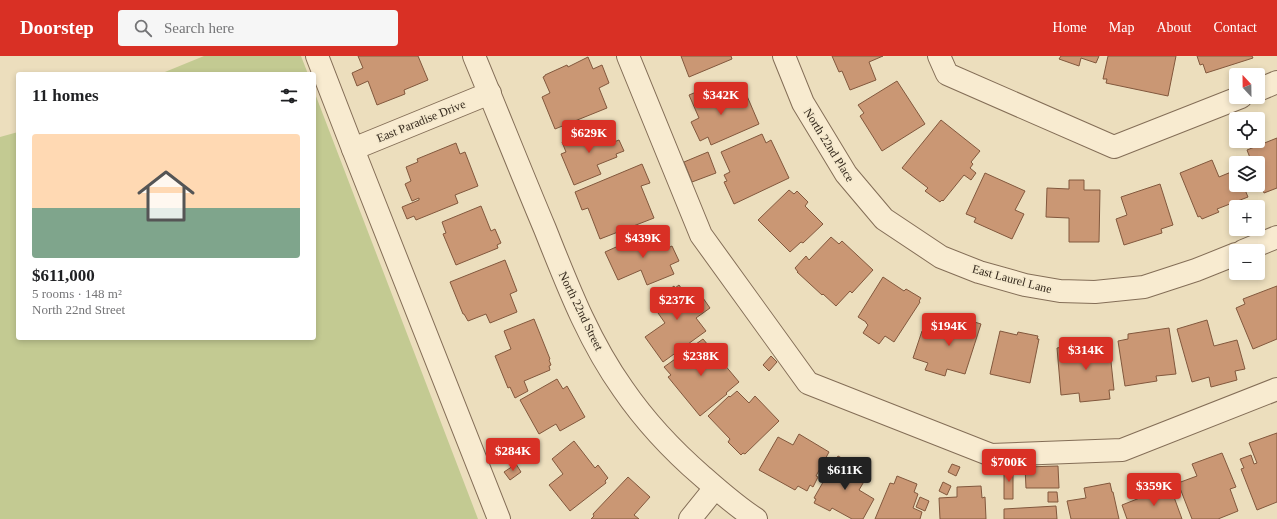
<!DOCTYPE html>
<html lang="en">
<head>
<meta charset="utf-8">
<style>
	body { margin:0; font-family:Georgia,serif; background:#f6f6f6; color:#202124; height:100vh; display:flex; flex-direction:column; font-size:15px; white-space:nowrap }
	* { box-sizing:border-box; margin:0 }
	p { font-size:13px; color:#757577 }
	.icon { flex:none; width:22px; height:22px; fill:none; stroke:currentColor; stroke-width:2; stroke-linecap:round; stroke-linejoin:round }
	.map { position:relative; flex:1; overflow:hidden }
	.drawer { position:absolute; left:16px; top:16px; width:300px; height:268px; display:flex; flex-direction:column; background:#fff; border-radius:4px; box-shadow:0 2px 6px #0003 }
	.drawer>* { flex:none }
	.needle { width:26px; rotate:338deg }
	.controls { position:absolute; left:1229px; top:12px; display:grid; gap:8px }
	.controls a { display:grid; place-items:center; width:36px; height:36px; border-radius:4px; background:#fff; box-shadow:0 2px 6px #0003; font-size:20px }
	.price { position:absolute; translate:-50% -34px; padding:0 9px; border-radius:4px; background:#d93025; color:#fff; font-size:13px; line-height:26px; filter:drop-shadow(0 1px 2px #0008) }
	.price::after { content:''; position:absolute; left:50%; top:24px; width:12px; height:9px; margin-left:-6px; background:inherit; clip-path:polygon(0 0,100% 0,50% 100%) }
	.price.current { background:#222; color:#fff }
	ul { padding:0; list-style:none }
	li { display:grid; align-content:center; gap:8px; height:212px; padding:0 16px }
	li span { display:grid; place-items:center; height:124px; border-radius:4px; color:#555 }
	li>.icon { margin-inline-start:auto }
	span .icon { width:72px; height:72px; fill:#fffc; stroke-width:1 }
	li b { font-size:17px }
	h2 { display:flex; justify-content:space-between; align-items:center; height:48px; padding:0 16px; font-size:17px }
	header { display:flex; align-items:center; gap:24px; box-sizing:border-box; height:56px; padding:0 20px; background:#d93025; color:#fff }
	header strong { font-size:19px }
	nav { display:flex; gap:22px; margin-inline-start:auto; font-size:14px }
	.search { width:280px; height:36px; background:#f6f6f6; display:flex; align-items:center; gap:10px; box-sizing:border-box; padding:0 14px; border-radius:4px; color:#757577; font-size:15px }
	.map>svg:first-child { display:block }
	.green { fill:#c3ca92 }
	.building { fill:#ca9774; stroke:#82583d }
	.lines { fill:none; stroke-linecap:round; stroke-linejoin:round }
	.minor-casing { stroke:#846e57; stroke-width:24 }
	.minor { stroke:#f8ebd0; stroke-width:22 }
	.labels { text-anchor:middle; dominant-baseline:central; stroke-width:3; stroke-linejoin:round; paint-order:stroke }
	.street-label { font-size:12px; fill:#33271b; stroke:#f4e8cc }
</style>
</head>
<body>
<header>
<strong>Doorstep</strong>
<div class="search"><svg class="icon" aria-label="search" viewBox="0 0 24 24"><circle cx="10" cy="10" r="6"/><path d="M15 15l6 6"/></svg>Search here</div>
<nav><a>Home</a><a>Map</a><a>About</a><a>Contact</a></nav>
</header>
<div class="map">
<svg width="1277" height="463" viewBox="0 0 1277 463">
	<rect width="100%" height="100%" fill="#ecdebd"/>
	<g class="green">
		<polygon points="204,0 301,0 308,18 160,18"/>
		<polygon points="314,35 478,463 0,463 0,81 18,76 18,282 314,282"/>
	</g>
	<g class="building">
		<polygon points="358,0 418,0 428,24 404,34 405,38 377,49 368,25 357,30 352,17 363,12"/>
		<polygon points="681,0 731,0 732,3 689,21"/>
		<polygon points="832,0 883,0 869,6 876,24 850,34 842,15 839,16"/>
		<polygon points="1061,0 1099,0 1096,7 1081,2 1079,10 1059,3"/>
		<polygon points="1108,0 1176,0 1168,40 1106,27 1107,23 1103,23"/>
		<polygon points="1197,0 1252,0 1253,2 1206,17 1203,8 1200,9"/>
		<polygon points="588,1 593,13 602,9 609,27 599,32 607,52 555,73 542,41 550,37 543,21 545,20 545,19 567,9 568,11"/>
		<polygon points="897,25 925,68 882,95 860,60 864,57 858,49"/>
		<polygon points="716,28 725,50 747,40 759,68 711,89 708,81 700,85 691,66 699,62 689,39"/>
		<polygon points="941,64 980,95 971,106 973,108 970,112 976,117 971,124 964,119 943,145 942,144 940,146 925,135 928,132 902,112"/>
		<polygon points="604,69 611,87 619,84 624,95 616,98 617,101 597,109 601,118 574,129 561,98 566,96 562,86"/>
		<polygon points="762,78 766,87 771,84 789,122 734,148 724,126 727,125 724,119 730,116 721,96"/>
		<polygon points="1277,82 1277,132 1264,137 1258,121 1258,107 1252,107 1247,94"/>
		<polygon points="456,87 460,98 465,96 478,130 455,139 458,147 416,164 414,160 407,163 402,151 419,144 419,142 412,145 405,128 411,125 406,111 418,106 417,103"/>
		<polygon points="708,96 716,117 692,126 684,106"/>
		<polygon points="1212,104 1219,121 1236,114 1236,129 1243,129 1248,141 1217,153 1219,156 1202,163 1200,160 1198,161 1180,117"/>
		<polygon points="642,108 650,127 641,130 654,162 600,183 588,152 582,154 575,136"/>
		<polygon points="985,117 1025,135 1015,154 1024,158 1012,183 974,166 976,162 966,158"/>
		<polygon points="1069,124 1084,124 1084,134 1100,134 1099,186 1069,186 1069,162 1046,161 1047,132 1069,133"/>
		<polygon points="1160,128 1173,169 1161,173 1162,177 1124,189 1116,163 1127,159 1121,141"/>
		<polygon points="789,134 794,138 797,135 808,146 805,150 823,168 803,187 801,186 790,196 758,164"/>
		<polygon points="481,150 491,175 495,173 501,187 497,189 498,192 456,209 443,178 446,177 442,166"/>
		<polygon points="654,174 663,194 672,190 679,205 670,209 674,218 647,229 641,214 618,224 605,196"/>
		<polygon points="831,181 839,188 842,185 873,214 852,237 850,235 836,250 823,238 822,239 797,216 798,216 795,212 806,200 809,204"/>
		<polygon points="505,204 517,235 510,238 517,256 490,267 486,258 468,265 464,258 463,258 450,226"/>
		<polygon points="883,221 904,235 906,233 921,242 919,245 920,246 894,286 885,280 879,288 863,277 868,269 866,267 866,266 858,261"/>
		<polygon points="679,229 686,239 696,232 710,252 696,262 706,275 663,306 645,281 665,267 651,247 674,230 675,232"/>
		<polygon points="1277,230 1277,283 1253,293 1236,252 1245,248 1243,243"/>
		<polygon points="952,259 981,268 965,318 947,313 945,320 925,314 928,307 913,302 922,275 945,282"/>
		<polygon points="534,263 550,303 549,304 551,309 549,310 550,314 524,325 528,335 515,342 510,331 508,332 495,300 511,293 504,275"/>
		<polygon points="1207,264 1214,290 1237,284 1245,313 1235,315 1237,324 1211,331 1209,321 1192,326 1177,273"/>
		<polygon points="1169,272 1176,318 1156,320 1157,325 1125,330 1118,285 1128,283 1128,278"/>
		<polygon points="1000,275 1017,279 1018,276 1038,280 1037,283 1039,283 1030,327 990,318"/>
		<polygon points="703,283 739,326 726,337 727,338 700,360 668,321 671,319 664,311"/>
		<polygon points="1089,285 1089,289 1109,287 1114,334 1109,334 1110,343 1080,346 1079,337 1061,339 1057,292 1067,290 1067,287"/>
		<polygon points="771,300 777,306 769,315 763,309"/>
		<polygon points="557,323 563,333 567,330 585,361 560,375 556,368 539,378 520,344"/>
		<polygon points="737,335 749,347 755,340 779,365 745,398 743,397 741,399 728,386 730,383 708,360 729,340 730,341"/>
		<polygon points="1277,377 1277,446 1257,454 1241,413 1244,412 1240,403 1251,399 1254,408 1257,407 1249,387"/>
		<polygon points="799,378 829,396 816,420 818,421 813,431 810,429 807,435 798,430 795,434 759,414 778,381 793,389"/>
		<polygon points="574,385 595,412 598,409 608,422 605,425 606,427 570,455 549,429 563,418 552,403"/>
		<polygon points="1222,397 1236,431 1230,433 1238,455 1218,463 1192,463 1178,427 1197,420 1192,408"/>
		<polygon points="838,400 869,417 859,434 874,443 863,463 852,463 832,452 830,455 814,447 816,443 814,442"/>
		<polygon points="516,408 521,416 510,424 504,416"/>
		<polygon points="952,408 960,411 956,420 948,416"/>
		<polygon points="1058,410 1059,432 1026,432 1025,411"/>
		<polygon points="1013,411 1013,443 1004,443 1004,412"/>
		<polygon points="897,420 917,428 914,436 918,438 913,452 922,456 920,463 875,463 890,427 894,428"/>
		<polygon points="628,421 650,441 634,459 639,463 591,463 594,460 593,458"/>
		<polygon points="943,426 951,430 947,439 939,435"/>
		<polygon points="1110,427 1112,436 1113,436 1119,463 1071,463 1067,445 1086,442 1084,432"/>
		<polygon points="981,430 982,442 985,441 986,463 940,463 939,442 957,441 957,431"/>
		<polygon points="1170,430 1182,463 1127,463 1122,449"/>
		<polygon points="1048,436 1057,436 1058,446 1048,446"/>
		<polygon points="920,441 929,445 925,455 916,451"/>
		<polygon points="1056,450 1057,463 1004,463 1004,453"/>
	</g>
	<g class="lines">
		<g class="minor-casing">
			<g id="minor">
				<polyline points="317,0 353,93 499,463"/>
				<path d="M474,0c24,58 47,116 71,173 22,55 43,111 78,160 22,32 49,61 79,87 17,15 35,31 54,43"/>
				<polyline points="628,0 701,179 808,327 991,399 1122,394 1277,333"/>
				<polyline points="784,0 803,47 846,118 884,163 941,201 979,216 1025,229 1060,235 1095,236 1144,231 1196,214 1236,198"/>
				<polyline points="939,0 947,18 1114,91 1241,41"/>
				<polyline points="1258,34 1277,26"/>
				<polyline points="353,93 490,37"/>
				<polyline points="1243,195 1277,181"/>
				<polyline points="690,463 715,432"/>
			</g>
		</g>
		<use href="#minor" class="minor"/>
	</g>
	<g class="labels">
		<g class="street-label">
			<text transform="translate(421 65) rotate(-22)">East Paradise Drive</text>
			<text transform="translate(829 89) rotate(58)">North 22nd Place</text>
			<text transform="translate(1012 223) rotate(15)">East Laurel Lane</text>
			<text transform="translate(581 255) rotate(64)">North 22nd Street</text>
		</g>
	</g>
</svg>
<div class="controls">
<a><svg class="needle" viewBox="-14 -14 28 28"><path d="M0-13l5 13h-10z" fill="#e53935"/><path d="M0 13l5-13h-10z" fill="#757577"/></svg></a>
<a><svg class="icon" aria-label="locate" viewBox="0 0 24 24"><circle cx="12" cy="12" r="6"/><path d="M12 2v4M12 18v4M2 12h4M18 12h4"/></svg></a>
<a><svg class="icon" aria-label="layers" viewBox="0 0 24 24"><path d="M12 4l9 5-9 5-9-5zM3 14l9 5 9-5"/></svg></a>
<a>+</a>
<a>−</a>
</div>
<b class="price" style="left:721px;top:60px">$342K</b>
<b class="price" style="left:589px;top:98px">$629K</b>
<b class="price" style="left:643px;top:203px">$439K</b>
<b class="price" style="left:677px;top:265px">$237K</b>
<b class="price" style="left:949px;top:291px">$194K</b>
<b class="price" style="left:1086px;top:315px">$314K</b>
<b class="price" style="left:701px;top:321px">$238K</b>
<b class="price" style="left:513px;top:416px">$284K</b>
<b class="price" style="left:1009px;top:427px">$700K</b>
<b class="price current" style="left:845px;top:435px">$611K</b>
<b class="price" style="left:1154px;top:451px">$359K</b>
<section class="drawer">
<h2>11 homes<svg class="icon" aria-label="filters" viewBox="0 0 24 24"><path d="M4 7h16M4 17h16"/><circle cx="9" cy="7" r="2"/><circle cx="15" cy="17" r="2"/></svg></h2>
<ul>
<li><span style="background:linear-gradient(#ffd9b3 60%,#7fa58c 0)"><svg class="icon" aria-label="home" viewBox="0 0 24 24"><path d="M3 11l9-7 9 7M6 9v11h12V9"/></svg></span><div><b>$611,000</b><p>5 rooms · 148 m²</p><p>North 22nd Street</p></div></li>
</ul>
</section>
</div>
</body>
</html>
